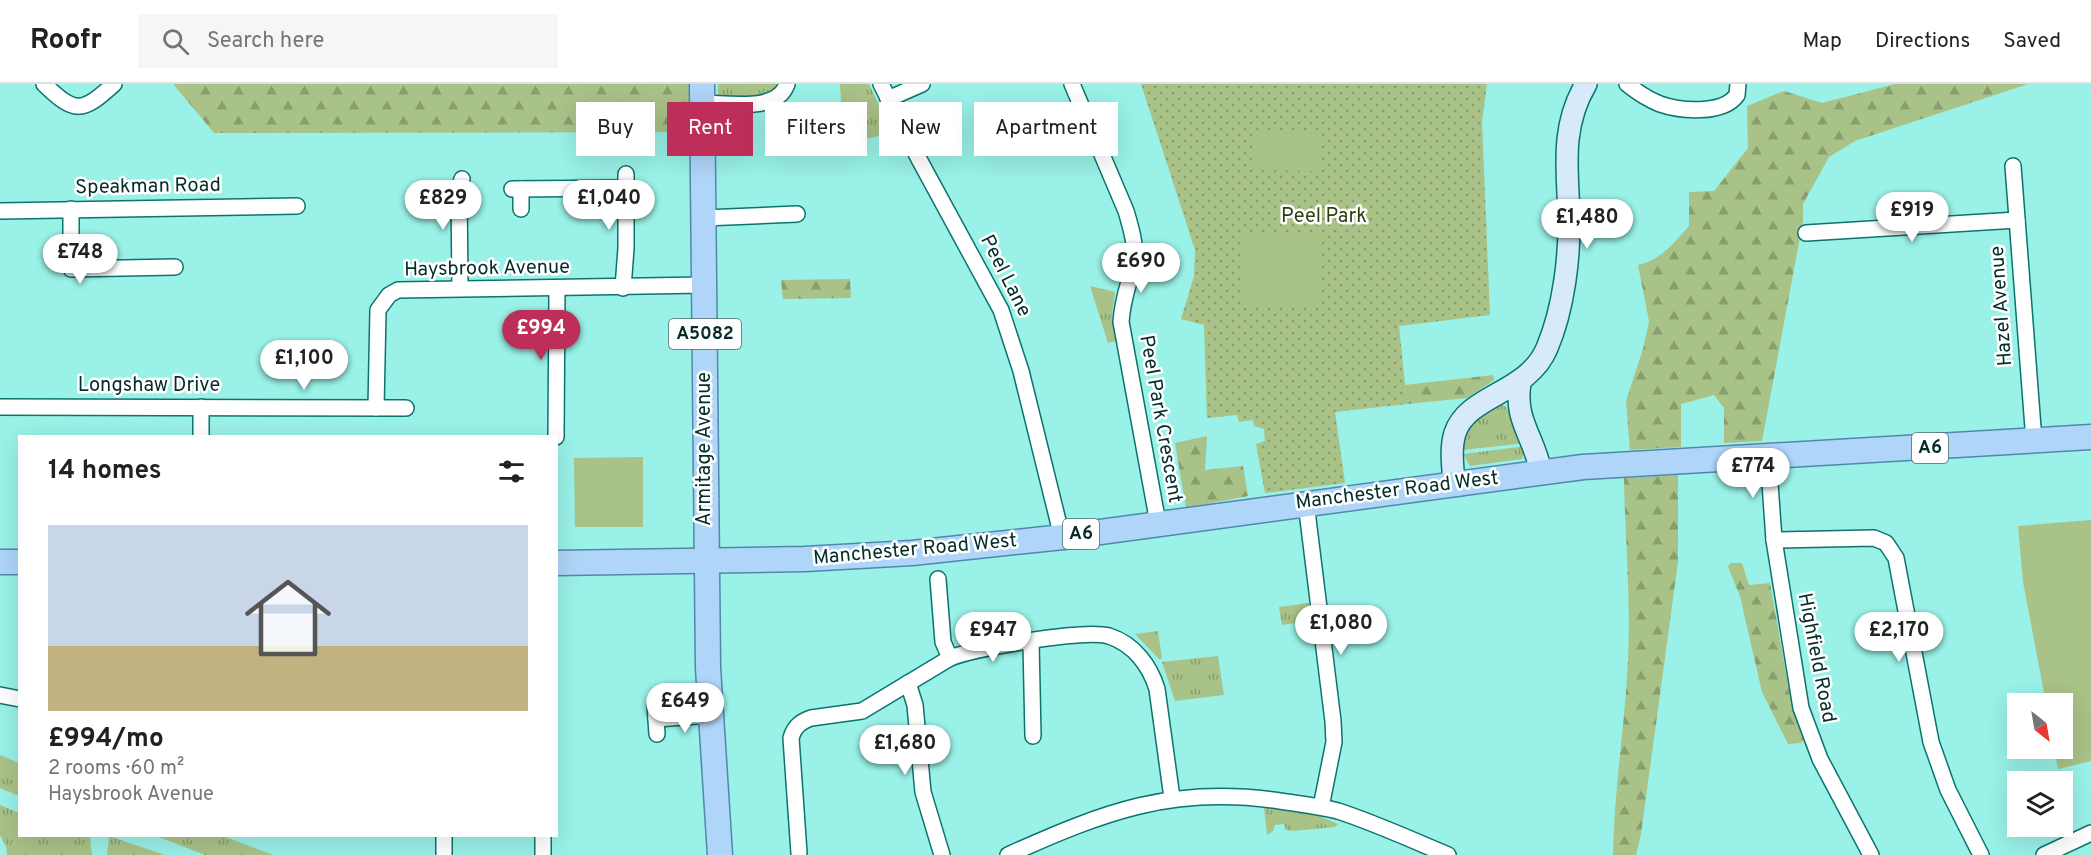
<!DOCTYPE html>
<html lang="en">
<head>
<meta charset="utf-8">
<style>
	body { margin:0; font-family:Overpass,sans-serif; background:#f6f6f6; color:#202124; height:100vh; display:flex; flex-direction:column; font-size:22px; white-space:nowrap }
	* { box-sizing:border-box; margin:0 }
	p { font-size:20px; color:#757577 }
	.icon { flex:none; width:33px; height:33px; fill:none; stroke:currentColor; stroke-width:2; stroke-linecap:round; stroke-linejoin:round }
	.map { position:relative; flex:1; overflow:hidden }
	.panel { position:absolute; left:18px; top:351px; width:540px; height:402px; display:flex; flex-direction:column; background:#fff; border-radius:0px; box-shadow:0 6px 24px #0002 }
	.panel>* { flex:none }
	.guide { position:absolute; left:576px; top:18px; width:570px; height:54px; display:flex; gap:12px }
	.needle { width:39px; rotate:149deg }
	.fabs { position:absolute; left:2007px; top:609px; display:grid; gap:12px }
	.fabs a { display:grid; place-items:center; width:66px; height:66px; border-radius:0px; background:#fff; box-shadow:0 6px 24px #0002; font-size:30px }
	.price { position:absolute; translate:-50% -51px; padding:0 14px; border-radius:21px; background:#fff; color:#222; font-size:20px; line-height:39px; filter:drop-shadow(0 2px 3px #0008) }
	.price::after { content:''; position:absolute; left:50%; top:36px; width:18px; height:14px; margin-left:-9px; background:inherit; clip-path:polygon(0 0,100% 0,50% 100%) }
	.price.active { background:#bd2e5b; color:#fff }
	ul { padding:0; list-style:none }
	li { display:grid; align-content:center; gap:12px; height:318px; padding:0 30px }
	li span { display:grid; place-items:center; height:186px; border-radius:0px; color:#555 }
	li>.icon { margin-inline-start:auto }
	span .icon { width:108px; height:108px; fill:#fffc; stroke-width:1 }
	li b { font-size:26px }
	h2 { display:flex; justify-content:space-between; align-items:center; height:72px; padding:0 30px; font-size:26px }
	.tag { padding:0 21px; border-radius:0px; background:#fff; box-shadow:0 6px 24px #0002; font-size:21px; line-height:54px }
	.tag.active { background:#bd2e5b; color:#fff }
	header { display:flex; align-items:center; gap:36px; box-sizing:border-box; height:84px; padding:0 30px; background:#fff; border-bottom:2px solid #e0e0e0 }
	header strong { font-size:28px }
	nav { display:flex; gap:33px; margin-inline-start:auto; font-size:21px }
	.search { width:420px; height:54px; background:#f6f6f6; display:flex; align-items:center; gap:15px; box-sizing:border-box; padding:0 21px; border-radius:0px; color:#757577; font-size:22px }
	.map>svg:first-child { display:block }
	.grass { fill:url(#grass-tufts) }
	.forest { fill:url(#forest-firs) }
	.park { fill:url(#park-dots) }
	.garden { fill:#a9c288 }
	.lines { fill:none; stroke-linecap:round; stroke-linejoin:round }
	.street-casing { stroke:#0b746d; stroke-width:18 }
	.secondary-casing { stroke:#0b746d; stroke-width:24 }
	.primary-casing { stroke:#5088ad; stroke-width:27 }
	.street { stroke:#fff; stroke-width:15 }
	.secondary { stroke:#d7eafc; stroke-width:21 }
	.primary { stroke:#afd5f8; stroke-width:24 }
	.labels { text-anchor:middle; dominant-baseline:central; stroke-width:5; stroke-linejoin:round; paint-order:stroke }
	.shield { fill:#fff; stroke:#506c6a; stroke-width:1.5 }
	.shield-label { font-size:18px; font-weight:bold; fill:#052d2a }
	.street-label { font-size:20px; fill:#052d2a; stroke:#fff }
	.park-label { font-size:20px; fill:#2e3f11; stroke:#fff }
</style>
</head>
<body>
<header>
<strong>Roofr</strong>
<div class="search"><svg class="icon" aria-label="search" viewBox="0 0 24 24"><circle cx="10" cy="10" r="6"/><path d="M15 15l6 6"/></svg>Search here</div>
<nav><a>Map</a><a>Directions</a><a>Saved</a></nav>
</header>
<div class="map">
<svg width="2091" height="771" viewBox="0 0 2091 771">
	<defs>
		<pattern id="grass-tufts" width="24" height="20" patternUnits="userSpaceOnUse" patternTransform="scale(1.5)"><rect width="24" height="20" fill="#a9c288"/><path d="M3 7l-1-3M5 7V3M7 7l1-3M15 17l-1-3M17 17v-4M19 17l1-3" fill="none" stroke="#889e6f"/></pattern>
		<pattern id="forest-firs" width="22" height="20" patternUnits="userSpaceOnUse" patternTransform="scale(1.5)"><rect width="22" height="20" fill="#a9c288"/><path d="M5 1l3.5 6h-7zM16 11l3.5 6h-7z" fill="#889e6f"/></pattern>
		<pattern id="park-dots" width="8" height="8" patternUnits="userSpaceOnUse" patternTransform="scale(1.5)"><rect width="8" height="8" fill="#a9c288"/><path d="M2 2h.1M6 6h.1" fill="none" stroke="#889e6f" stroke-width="1.8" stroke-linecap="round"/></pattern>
	</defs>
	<rect width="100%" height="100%" fill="#99f1e7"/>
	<g class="grass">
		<polygon points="718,0 781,0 765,13 718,14"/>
		<polygon points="840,0 869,0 892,49 856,57 854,51 843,53"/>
		<polygon points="1090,202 1115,208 1112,231 1116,257 1108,259"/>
		<path d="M1502,319l9,10 15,30 -63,7c0,-31 14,-34 39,-47z"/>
		<polygon points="1526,362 1522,375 1470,382 1463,370"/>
		<polygon points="1309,519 1311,537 1282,541 1279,523"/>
		<polygon points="1158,547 1162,574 1159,575 1135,550"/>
		<polygon points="1218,572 1224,611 1175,617 1162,578"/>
		<polygon points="0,671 19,679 19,712 0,704"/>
		<polygon points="0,721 19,729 20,752 90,752 92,771 7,771 6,762 0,751"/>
		<polygon points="1264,723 1319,732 1338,740 1335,743 1293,747 1286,746 1284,740 1275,741 1273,747 1267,751"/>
		<polygon points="109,752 165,771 107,771"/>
		<polygon points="156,752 223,752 273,771 205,771"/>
	</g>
	<g class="forest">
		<polygon points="173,0 690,0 691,48 214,49"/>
		<path d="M1895,0h133l-173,57 -26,16 -26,47v17l-41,220 -38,2v-35l-10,-13 -33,9v43l-51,3 -4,-49 17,-52 6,-28 -11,-56c23,-5 36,-22 51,-39v-34l25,-1 34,-43 -1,-42 37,-15 38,12z"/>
		<polygon points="850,195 851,214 783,215 781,196"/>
		<polygon points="1493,291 1494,296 1467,314 1407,320 1405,301"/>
		<polygon points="1207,352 1205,386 1243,382 1248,412 1186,424 1175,359"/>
		<path d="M1678,391v87l-37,272 -5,21h-23c1,-65 12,-130 15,-195 3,-60 -3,-122 -4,-182z"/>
		<polygon points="1730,479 1742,479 1749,501 1770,499 1790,612 1804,656 1801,659 1788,660 1762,608 1740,512 1728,483"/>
	</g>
	<polygon class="park" points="1141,0 1487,0 1482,38 1490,231 1399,242 1407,320 1335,328 1345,399 1265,409 1256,360 1265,357 1264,345 1254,342 1253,336 1239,338 1237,331 1207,334 1204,241 1181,235 1194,192 1195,166"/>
	<g class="garden">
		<polygon points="1252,49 1320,50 1319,87 1252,86"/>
		<polygon points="1243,149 1322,151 1321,223 1243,222"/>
		<polygon points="643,373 643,443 575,443 574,374"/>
		<polygon points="2091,436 2091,677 2058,685 2054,665 2062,664 2062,620 2046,619 2023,498 2018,442"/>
	</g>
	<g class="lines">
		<g class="street-casing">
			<g id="street">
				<path d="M44,0c31,30 38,29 70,0"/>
				<polyline points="881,0 920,77 1001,226 1021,287 1062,453"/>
				<path d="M1072,0l54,127c6,20 12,40 6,60 -5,18 -10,32 -11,51l37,201"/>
				<path d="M1627,0c10,8 20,15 33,20 20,7 63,11 77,-9l1,-11"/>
				<polyline points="888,15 922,0"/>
				<path d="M703,19c25,0 74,10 84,-19"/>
				<polyline points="2013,82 2034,357"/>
				<polyline points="512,105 626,104"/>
				<polyline points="521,105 521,125"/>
				<polyline points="71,125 71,185 175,183"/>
				<polyline points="0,127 297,122"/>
				<polyline points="704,134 797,130"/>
				<polyline points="1806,149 2017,136"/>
				<polyline points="460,204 459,105 462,95"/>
				<polyline points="623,204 626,164 626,90"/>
				<polyline points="0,323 406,324"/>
				<polyline points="201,323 201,352"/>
				<polyline points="376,324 378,226 389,211 398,206 704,201"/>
				<polyline points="556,353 557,204"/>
				<polyline points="1768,371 1774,456 1801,624 1820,675 1871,771"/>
				<polyline points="1306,419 1333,637 1334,658 1321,723"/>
				<polyline points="1774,456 1874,454 1886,459 1896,474 1931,658 1948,706 1981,771"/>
				<polyline points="1031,558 1033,652"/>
				<path d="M950,574c26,-10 134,-29 159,-22 25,8 41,30 48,53l15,109"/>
				<polyline points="908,599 915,621 923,708 942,771"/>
				<polyline points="0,611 20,615"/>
				<polyline points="655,621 657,650"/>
				<polyline points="656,635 711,631"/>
				<polyline points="444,752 444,771"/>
				<polyline points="543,752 543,771"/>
				<path d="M799,769l-8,-115c3,-11 9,-16 20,-20l51,-7 88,-53 -7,-16 -5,-63"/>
				<path d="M1008,771c96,-43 164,-70 272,-54 19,3 39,5 58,10 37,12 74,29 110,44"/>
				<polyline points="2044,771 2091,749"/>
			</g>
		</g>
		<g class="secondary-casing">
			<g id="secondary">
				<path d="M1520,299c-6,38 14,53 21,89"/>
				<path d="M1454,399c-1,-16 -4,-34 1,-50 13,-39 73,-39 92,-85 17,-40 23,-92 22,-135 -2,-46 -8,-87 17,-129"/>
			</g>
		</g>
		<g class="primary-casing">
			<g id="primary">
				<polyline points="702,0 708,584 720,771"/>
				<polyline points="0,478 20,478"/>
				<polyline points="556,479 805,475 912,469 1063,453 1583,383 2091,353"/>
			</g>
		</g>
		<use href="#street" class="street"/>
		<use href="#secondary" class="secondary"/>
		<use href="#primary" class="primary"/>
	</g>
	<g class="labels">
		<g class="shield">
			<rect x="669" y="235" width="72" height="30" rx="4.5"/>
			<rect x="1912" y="349" width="36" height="30" rx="4.5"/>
			<rect x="1063" y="435" width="36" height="30" rx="4.5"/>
		</g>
		<g class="shield-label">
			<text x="705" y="250">A5082</text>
			<text x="1930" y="364">A6</text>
			<text x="1081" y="450">A6</text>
		</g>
		<g class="street-label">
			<text transform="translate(148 103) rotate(-1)">Speakman Road</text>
			<text transform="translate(487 185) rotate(-1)">Haysbrook Avenue</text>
			<text transform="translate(1005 192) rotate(63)">Peel Lane</text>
			<text transform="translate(2002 222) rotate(-94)">Hazel Avenue</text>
			<text x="149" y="302">Longshaw Drive</text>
			<text transform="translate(1160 335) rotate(80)">Peel Park Crescent</text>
			<text transform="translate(705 365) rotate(-90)">Armitage Avenue</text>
			<text transform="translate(1397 407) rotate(-7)">Manchester Road West</text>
			<text transform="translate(915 466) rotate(-5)">Manchester Road West</text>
			<text transform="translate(1816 574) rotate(79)">Highfield Road</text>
		</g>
		<g class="park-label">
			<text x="1324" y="133">Peel Park</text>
		</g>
	</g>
</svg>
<div class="fabs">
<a><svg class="needle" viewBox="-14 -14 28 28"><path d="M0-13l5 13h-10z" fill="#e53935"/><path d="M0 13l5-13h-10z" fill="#757577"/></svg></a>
<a><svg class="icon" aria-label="layers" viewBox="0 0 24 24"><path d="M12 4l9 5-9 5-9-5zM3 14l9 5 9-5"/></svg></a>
</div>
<b class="price" style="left:443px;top:147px">£829</b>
<b class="price" style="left:609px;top:147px">£1,040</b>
<b class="price" style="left:1912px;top:159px">£919</b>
<b class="price" style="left:1587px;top:166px">£1,480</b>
<b class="price" style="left:80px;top:201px">£748</b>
<b class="price" style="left:1141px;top:210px">£690</b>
<b class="price active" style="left:541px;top:277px">£994</b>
<b class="price" style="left:304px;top:307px">£1,100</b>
<b class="price" style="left:1753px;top:415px">£774</b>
<b class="price" style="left:1341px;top:572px">£1,080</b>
<b class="price" style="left:993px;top:579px">£947</b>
<b class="price" style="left:1899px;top:579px">£2,170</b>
<b class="price" style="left:685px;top:650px">£649</b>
<b class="price" style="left:905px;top:692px">£1,680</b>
<div class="guide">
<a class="tag">Buy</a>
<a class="tag active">Rent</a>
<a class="tag">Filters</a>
<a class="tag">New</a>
<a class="tag">Apartment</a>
</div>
<section class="panel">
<h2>14 homes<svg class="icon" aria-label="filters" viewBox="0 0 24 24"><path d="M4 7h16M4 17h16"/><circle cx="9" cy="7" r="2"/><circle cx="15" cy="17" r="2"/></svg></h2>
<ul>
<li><span style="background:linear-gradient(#c9d6e8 65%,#c2b280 0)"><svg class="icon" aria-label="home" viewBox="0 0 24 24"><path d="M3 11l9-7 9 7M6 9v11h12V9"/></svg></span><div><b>£994/mo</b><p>2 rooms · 60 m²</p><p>Haysbrook Avenue</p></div></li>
</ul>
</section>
</div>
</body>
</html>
